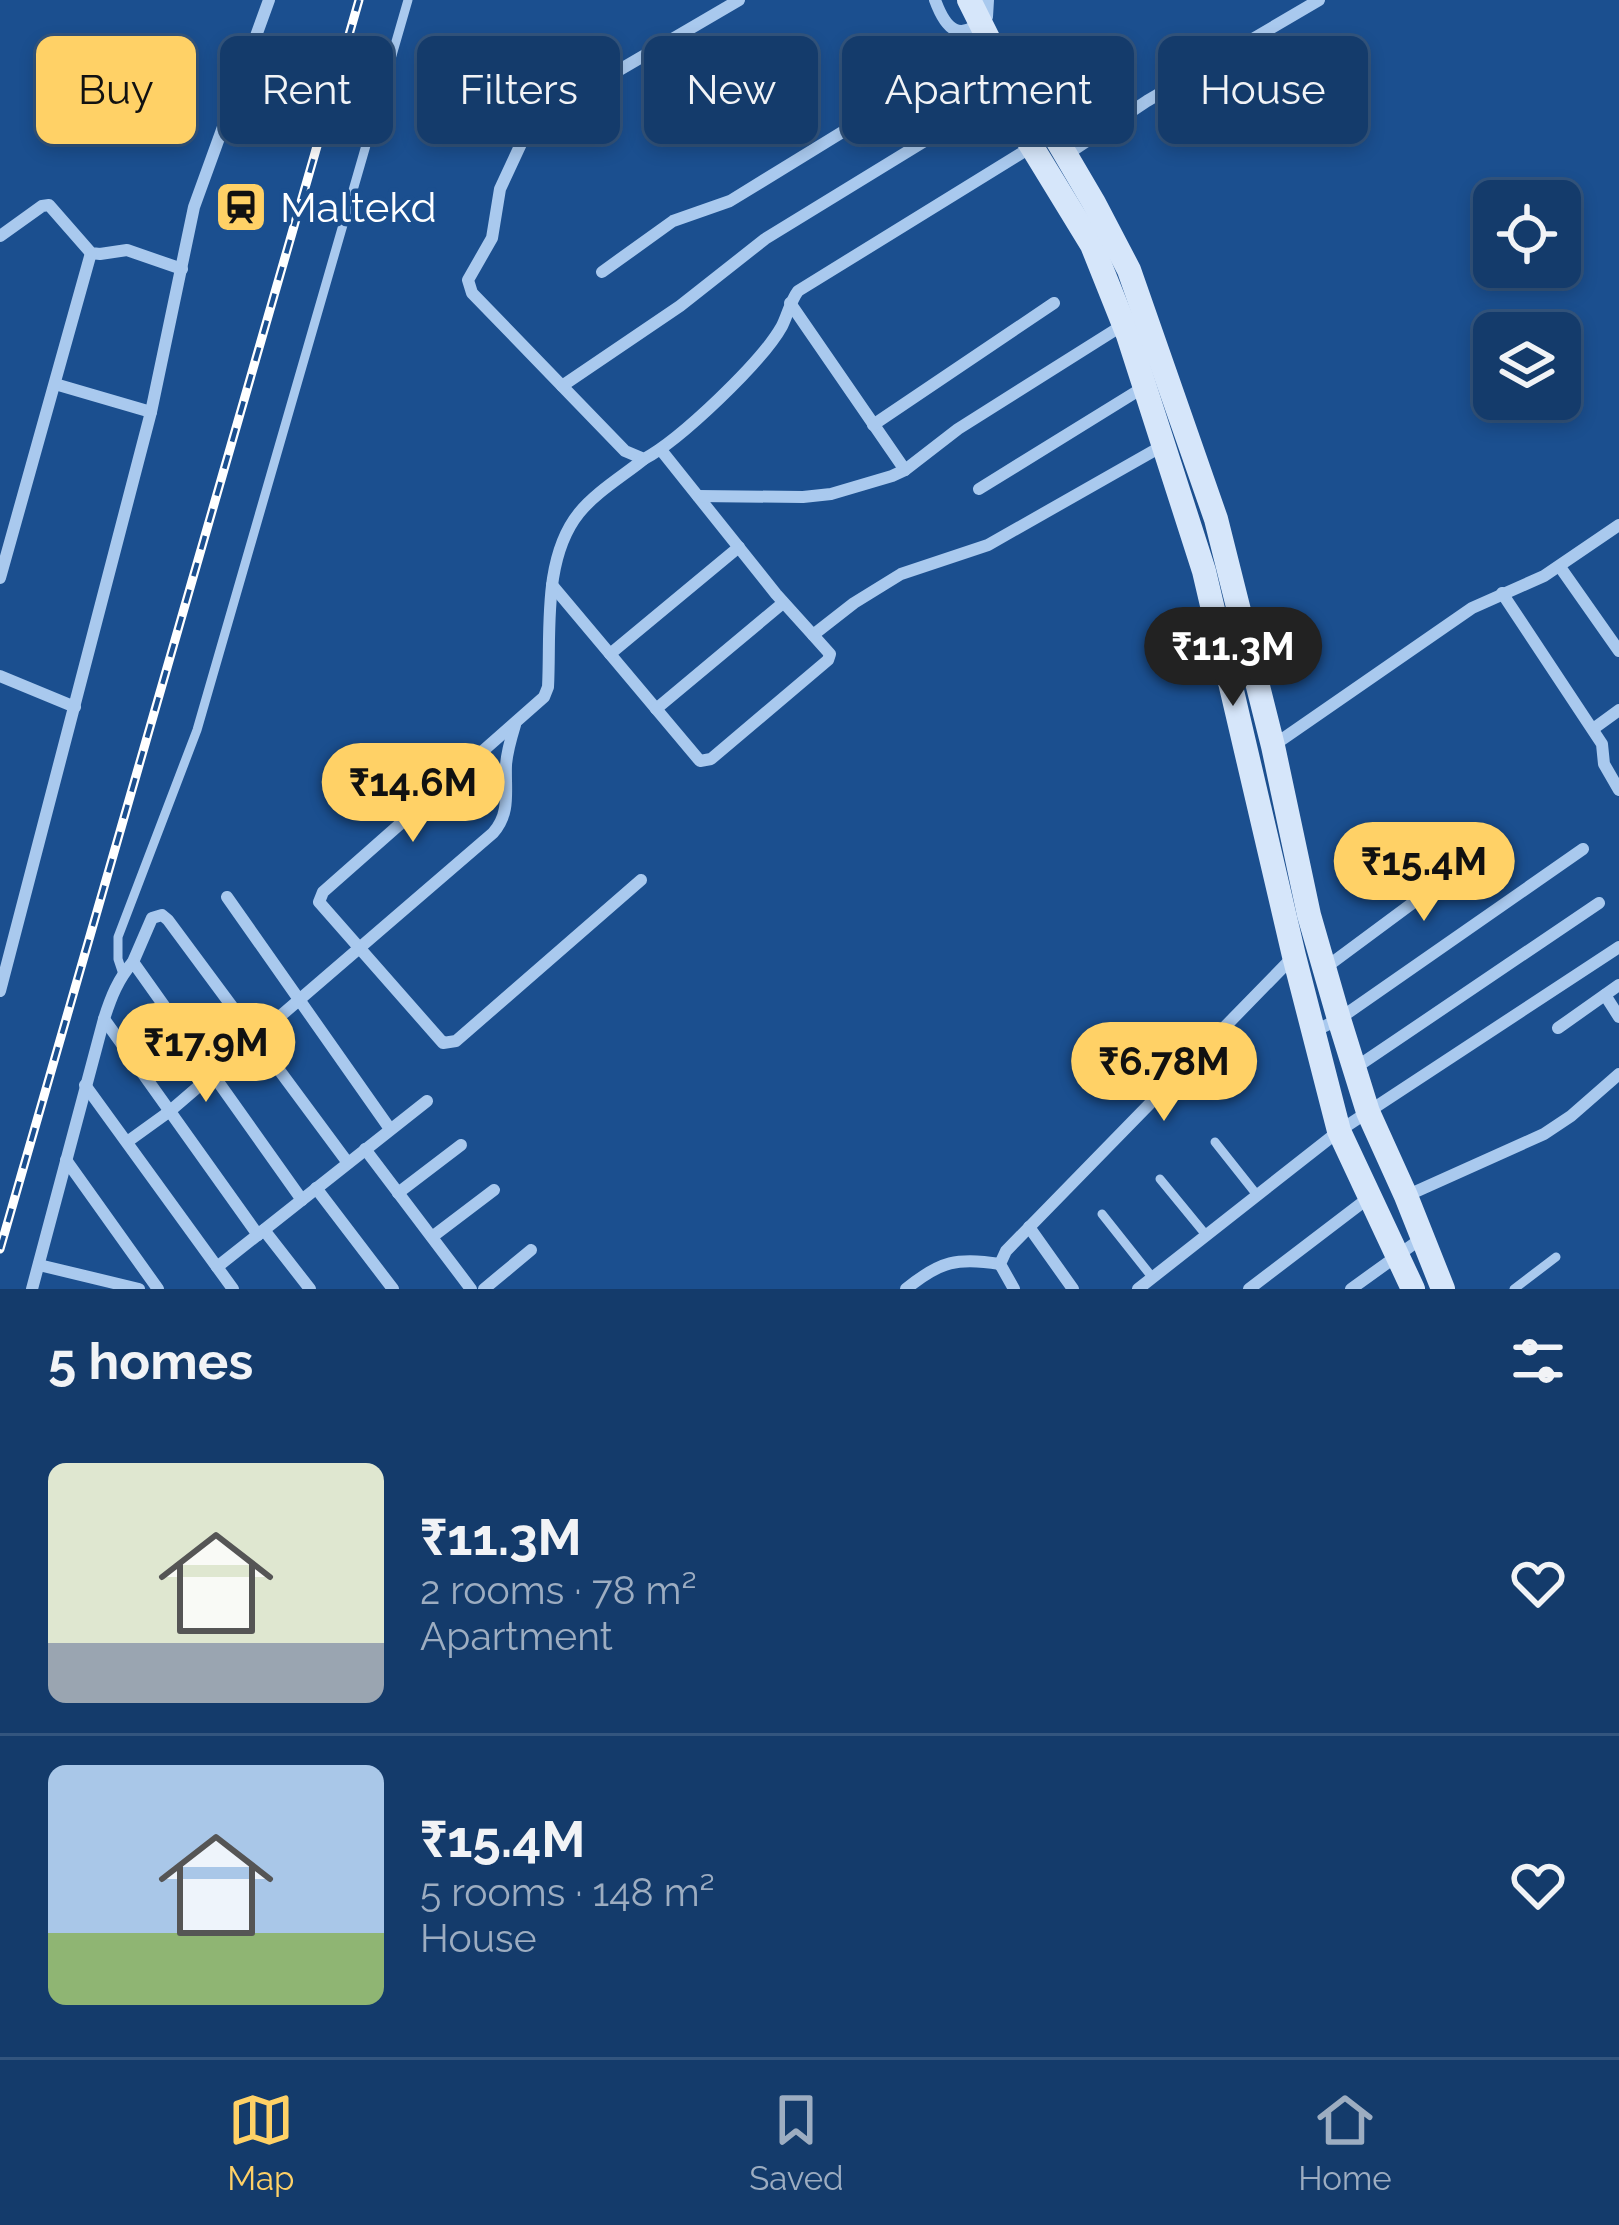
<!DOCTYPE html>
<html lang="en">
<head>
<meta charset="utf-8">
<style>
	body { margin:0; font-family:Raleway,sans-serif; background:#1d4271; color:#f1f3f6; height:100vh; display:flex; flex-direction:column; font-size:45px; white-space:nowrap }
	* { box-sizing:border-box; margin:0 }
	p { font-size:39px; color:#9dadc1 }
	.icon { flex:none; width:66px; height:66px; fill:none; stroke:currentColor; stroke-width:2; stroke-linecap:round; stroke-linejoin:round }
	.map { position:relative; height:1289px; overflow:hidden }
	.side { display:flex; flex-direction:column; background:#143b6b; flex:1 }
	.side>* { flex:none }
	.guide { position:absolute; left:36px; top:36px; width:1548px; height:108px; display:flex; gap:24px }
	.fabs { position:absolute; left:1473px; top:180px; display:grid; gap:24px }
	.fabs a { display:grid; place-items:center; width:108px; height:108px; border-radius:18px; background:#143b6b; box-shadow:0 6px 18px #0003,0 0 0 3px #33557e; font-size:60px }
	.price { position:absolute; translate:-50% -102px; padding:0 27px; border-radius:42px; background:#ffd166; color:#111; font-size:39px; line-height:78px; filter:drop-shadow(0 3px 6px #0008) }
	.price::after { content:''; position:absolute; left:50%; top:72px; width:36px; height:27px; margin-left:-18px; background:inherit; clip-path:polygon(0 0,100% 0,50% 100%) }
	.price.current { background:#222; color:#fff }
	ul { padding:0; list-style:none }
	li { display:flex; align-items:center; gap:36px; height:300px; padding:0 48px }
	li+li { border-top:3px solid #33557e }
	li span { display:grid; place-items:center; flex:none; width:336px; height:240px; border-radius:18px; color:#555 }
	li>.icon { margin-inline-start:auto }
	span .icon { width:144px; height:144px; fill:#fffc; stroke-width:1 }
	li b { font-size:51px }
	h2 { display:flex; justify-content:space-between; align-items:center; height:144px; padding:0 48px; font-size:51px }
	.pill { padding:0 42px; border-radius:18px; background:#143b6b; box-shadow:0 6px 18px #0003,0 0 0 3px #33557e; font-size:42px; line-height:108px }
	.pill.current { background:#ffd166; color:#111 }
	.menu { display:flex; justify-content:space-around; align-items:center; height:168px; border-top:3px solid #33557e; background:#143b6b; font-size:33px; color:#9dadc1 }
	.menu a { display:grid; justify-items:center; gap:6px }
	.menu .current { color:#ffd166 }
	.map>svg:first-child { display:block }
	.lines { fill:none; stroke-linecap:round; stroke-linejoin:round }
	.lane { stroke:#a9c9ee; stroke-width:9 }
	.street { stroke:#a9c9ee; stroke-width:12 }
	.secondary { stroke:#d6e6fa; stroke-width:24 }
	.rail-casing { stroke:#fff; stroke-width:9 }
	.rail { stroke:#1b4f8f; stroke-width:4.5; stroke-dasharray:14; stroke-linecap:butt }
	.labels { text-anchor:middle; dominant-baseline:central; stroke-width:9; stroke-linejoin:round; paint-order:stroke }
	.poi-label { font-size:42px; fill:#fff; stroke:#1b4f8f; text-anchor:start }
</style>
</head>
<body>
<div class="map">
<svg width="1619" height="1289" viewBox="0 0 1619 1289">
	<rect width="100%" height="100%" fill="#1b4f8f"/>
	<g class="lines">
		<g class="lane">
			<polyline points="123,974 118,959 118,937 197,730 408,0"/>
			<polyline points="1215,1142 1257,1195"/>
			<polyline points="1160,1179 1206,1235"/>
			<polyline points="1102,1214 1152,1277"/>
			<polyline points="1514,1289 1556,1257"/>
		</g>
		<g class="street">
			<path d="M739,0l-147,86 -66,47 -26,56 -8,49 -24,42 4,13 153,158 19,8c36,-19 118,-97 138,-133 6,-12 8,-24 16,-35l235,-145"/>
			<path d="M935,0c11,30 24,43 52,17l1,-17"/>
			<polyline points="1066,155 1147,101 1319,0"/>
			<polyline points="0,236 42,206 49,205 91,253 100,254 127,250 182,269"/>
			<polyline points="602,272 673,221 730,201 989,42"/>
			<polyline points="790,303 905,470"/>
			<polyline points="55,384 151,412"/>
			<polyline points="562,386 680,306 765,239 1013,87"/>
			<polyline points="873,425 1054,303"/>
			<polyline points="661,450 776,594 813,635 854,603 901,574 988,545 1164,445"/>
			<polyline points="979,489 1144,387"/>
			<polyline points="698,496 803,497 831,494 892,476 905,470 958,429 1123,325"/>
			<polyline points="1560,567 1619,651"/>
			<polyline points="0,578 91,253"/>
			<polyline points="552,585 700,761 711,759 828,660 830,654 813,635"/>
			<polyline points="1502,593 1602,744 1604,764 1619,790"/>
			<polyline points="610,654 739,547"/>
			<polyline points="0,676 75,707"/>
			<polyline points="656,709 783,603"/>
			<polyline points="1593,729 1619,710"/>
			<polyline points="1274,745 1472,608 1544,576 1619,525"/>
			<path d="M641,880l-185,161 -13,2 -124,-141 4,-10 221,-195 4,-10c3,-54 -6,-128 31,-174 17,-21 44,-37 65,-54"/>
			<polyline points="227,897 390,1129"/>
			<polyline points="133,962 152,918 162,915 168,920 348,1163"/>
			<polyline points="1325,968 1495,842"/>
			<polyline points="0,991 151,412 194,207 269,0"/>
			<polyline points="1605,995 1619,1017"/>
			<polyline points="104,1019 258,1235"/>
			<polyline points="1558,1028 1619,985"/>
			<polyline points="1315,1031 1339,1019 1583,849"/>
			<polyline points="1355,1068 1599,903"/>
			<polyline points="85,1085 233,1289"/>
			<path d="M127,1142l43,-31 323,-278c18,-20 12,-43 13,-68 1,-14 5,-27 9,-40"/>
			<polyline points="365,1149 471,1289"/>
			<polyline points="66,1160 158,1289"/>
			<polyline points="316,1188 393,1289"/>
			<polyline points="398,1193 461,1145"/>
			<polyline points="1406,1196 1544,1134 1571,1116 1619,1074"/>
			<polyline points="1029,1227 1073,1289"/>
			<polyline points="264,1230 310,1289"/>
			<polyline points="432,1237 494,1190"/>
			<polyline points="39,1265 139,1289"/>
			<polyline points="217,1267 427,1101"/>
			<path d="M32,1289l72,-270c7,-22 14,-40 29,-57l169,238"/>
			<polyline points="484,1289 531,1250"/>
			<path d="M906,1289c34,-28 52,-32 94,-25"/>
			<polyline points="1014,1289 1000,1264 1006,1251 1294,956"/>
			<polyline points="1138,1289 1339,1131 1619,947"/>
			<polyline points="1249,1289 1371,1196"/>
			<polyline points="1351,1289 1422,1238"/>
		</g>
		<g class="secondary">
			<polyline points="969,0 1022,106 1021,129 1092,245 1128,335 1204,571 1294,956 1339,1131 1413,1289"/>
			<polyline points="1022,106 1040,111 1094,203 1129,270 1216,519 1273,746 1309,915 1339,1019 1368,1112 1406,1196 1443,1289"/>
		</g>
		<g class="rail-casing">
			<polyline id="rail" points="0,1249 359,0"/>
		</g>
		<use href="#rail" class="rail"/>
	</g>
	<defs>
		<g id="station-square" transform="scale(2.7)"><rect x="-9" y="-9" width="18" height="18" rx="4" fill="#ffd166" stroke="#1b4f8f"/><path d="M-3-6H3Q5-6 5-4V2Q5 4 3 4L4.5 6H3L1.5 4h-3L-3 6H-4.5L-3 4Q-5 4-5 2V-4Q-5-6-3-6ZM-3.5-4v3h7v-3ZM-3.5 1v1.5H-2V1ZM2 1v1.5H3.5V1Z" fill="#111"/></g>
	</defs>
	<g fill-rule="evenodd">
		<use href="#station-square" x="241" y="207"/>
	</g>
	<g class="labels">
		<g class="poi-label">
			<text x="280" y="207">Maltekd</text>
		</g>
	</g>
</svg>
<div class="fabs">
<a><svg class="icon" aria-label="locate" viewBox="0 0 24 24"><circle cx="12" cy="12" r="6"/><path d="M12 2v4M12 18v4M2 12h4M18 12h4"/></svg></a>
<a><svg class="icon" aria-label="layers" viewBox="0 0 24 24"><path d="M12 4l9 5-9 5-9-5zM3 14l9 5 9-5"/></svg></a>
</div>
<b class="price current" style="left:1233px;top:709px">₹11.3M</b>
<b class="price" style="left:413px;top:845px">₹14.6M</b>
<b class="price" style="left:1424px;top:924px">₹15.4M</b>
<b class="price" style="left:206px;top:1105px">₹17.9M</b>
<b class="price" style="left:1164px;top:1124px">₹6.78M</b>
<div class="guide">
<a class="pill current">Buy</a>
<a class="pill">Rent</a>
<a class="pill">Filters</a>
<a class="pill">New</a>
<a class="pill">Apartment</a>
<a class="pill">House</a>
</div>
</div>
<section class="side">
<h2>5 homes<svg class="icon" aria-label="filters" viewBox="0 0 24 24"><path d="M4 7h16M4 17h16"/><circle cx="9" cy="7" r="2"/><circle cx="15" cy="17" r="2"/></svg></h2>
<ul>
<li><span style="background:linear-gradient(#dfe7d0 75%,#9aa5b1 0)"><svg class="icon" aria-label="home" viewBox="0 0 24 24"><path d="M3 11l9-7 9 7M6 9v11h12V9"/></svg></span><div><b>₹11.3M</b><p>2 rooms · 78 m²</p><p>Apartment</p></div><svg class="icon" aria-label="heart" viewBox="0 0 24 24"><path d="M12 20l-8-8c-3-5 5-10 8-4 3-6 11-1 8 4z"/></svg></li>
<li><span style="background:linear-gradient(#a9c7e8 70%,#8fb573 0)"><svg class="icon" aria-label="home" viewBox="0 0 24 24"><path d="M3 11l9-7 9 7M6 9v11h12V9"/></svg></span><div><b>₹15.4M</b><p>5 rooms · 148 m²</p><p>House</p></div><svg class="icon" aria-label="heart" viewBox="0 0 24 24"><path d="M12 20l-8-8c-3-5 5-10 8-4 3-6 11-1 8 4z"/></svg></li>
</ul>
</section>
<nav class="menu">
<a class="current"><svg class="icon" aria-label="map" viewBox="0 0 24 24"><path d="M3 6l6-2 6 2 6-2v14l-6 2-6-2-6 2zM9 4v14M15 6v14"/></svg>Map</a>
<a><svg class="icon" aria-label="saved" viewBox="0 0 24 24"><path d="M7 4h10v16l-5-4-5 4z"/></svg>Saved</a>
<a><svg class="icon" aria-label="home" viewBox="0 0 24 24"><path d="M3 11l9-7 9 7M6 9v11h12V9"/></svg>Home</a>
</nav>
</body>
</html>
